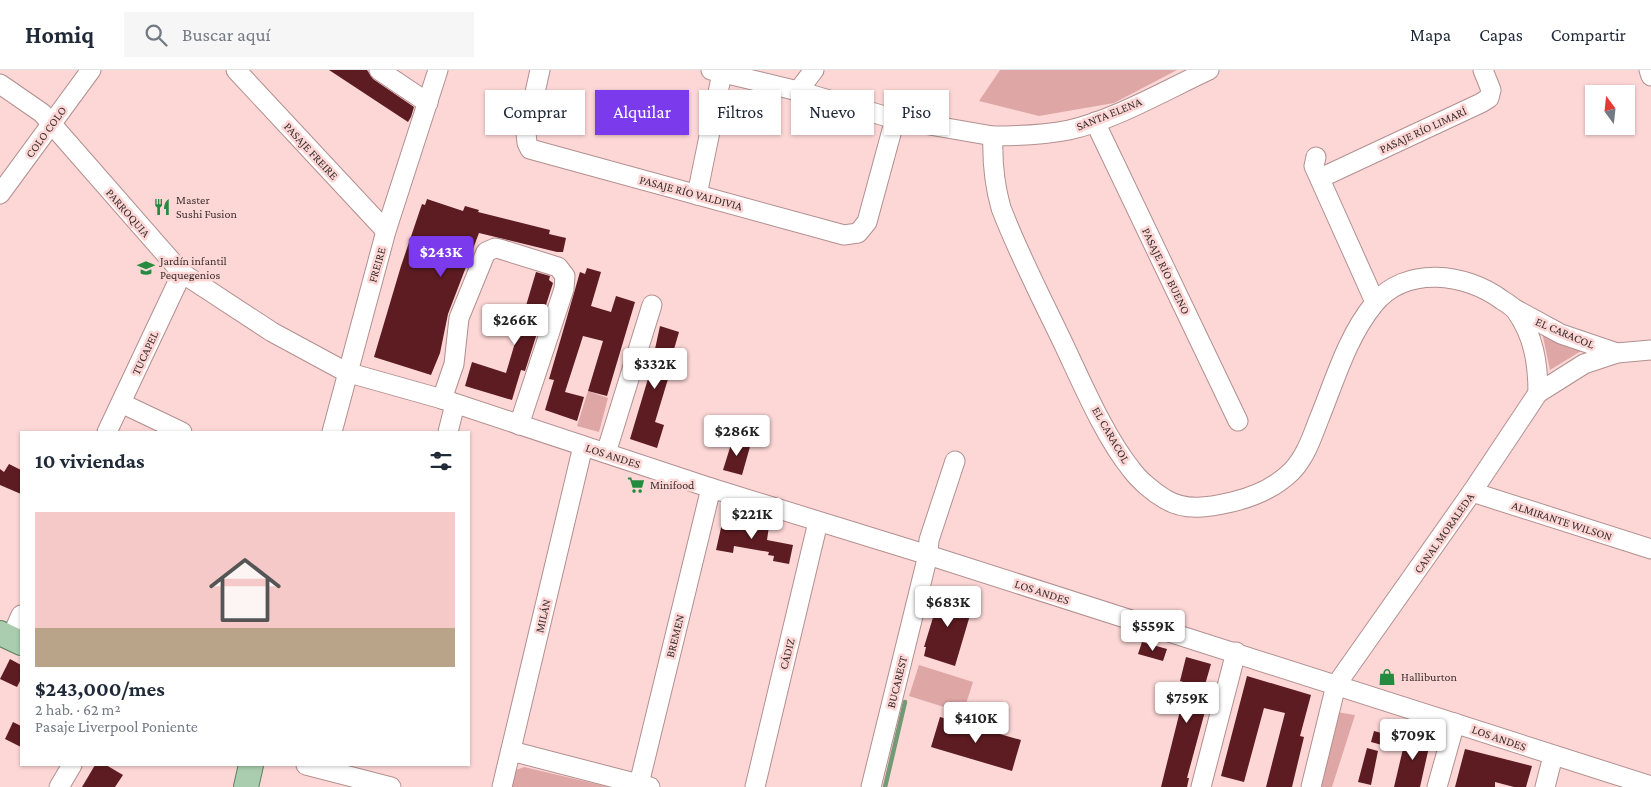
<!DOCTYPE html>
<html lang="es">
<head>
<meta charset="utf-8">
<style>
	body { margin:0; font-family:"Crimson Pro",serif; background:#f6f6f7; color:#1f2937; height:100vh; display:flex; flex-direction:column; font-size:19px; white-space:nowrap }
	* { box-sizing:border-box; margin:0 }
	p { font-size:16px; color:#747a83 }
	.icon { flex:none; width:28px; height:28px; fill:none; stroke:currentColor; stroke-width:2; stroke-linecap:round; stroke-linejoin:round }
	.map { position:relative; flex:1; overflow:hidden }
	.sheet { position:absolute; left:20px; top:361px; width:450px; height:335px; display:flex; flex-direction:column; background:#fff; border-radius:0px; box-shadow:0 1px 4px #0004 }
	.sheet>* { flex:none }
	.hud { position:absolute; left:485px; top:20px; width:475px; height:45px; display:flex; gap:10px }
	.needle { width:32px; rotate:345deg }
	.fabs { position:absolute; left:1585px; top:15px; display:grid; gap:10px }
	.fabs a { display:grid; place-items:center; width:50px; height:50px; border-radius:0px; background:#fff; box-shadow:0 1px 4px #0004; font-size:25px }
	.price { position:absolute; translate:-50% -42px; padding:0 11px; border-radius:5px; background:#fff; color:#222; font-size:16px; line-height:32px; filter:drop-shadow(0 1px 2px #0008) }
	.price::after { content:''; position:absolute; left:50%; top:30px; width:15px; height:11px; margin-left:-8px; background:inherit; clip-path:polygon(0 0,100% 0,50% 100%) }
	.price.on { background:#7c3aed; color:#fff }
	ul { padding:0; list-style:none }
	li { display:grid; align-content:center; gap:10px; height:265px; padding:0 15px }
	li span { display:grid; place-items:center; height:155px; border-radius:0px; color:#555 }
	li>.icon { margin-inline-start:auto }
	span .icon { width:90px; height:90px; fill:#fffc; stroke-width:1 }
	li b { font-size:21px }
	h2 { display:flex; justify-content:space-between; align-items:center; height:60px; padding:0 15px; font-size:21px }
	.chip { padding:0 18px; border-radius:0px; background:#fff; box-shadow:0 1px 4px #0004; font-size:18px; line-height:45px }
	.chip.on { background:#7c3aed; color:#fff }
	header { display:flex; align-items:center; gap:30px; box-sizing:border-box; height:70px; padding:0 25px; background:#fff; border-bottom:1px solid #e0e1e3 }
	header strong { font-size:24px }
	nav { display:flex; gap:28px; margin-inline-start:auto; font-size:18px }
	.search { width:350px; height:45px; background:#f6f6f7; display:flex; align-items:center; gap:12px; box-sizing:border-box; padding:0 18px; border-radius:0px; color:#747a83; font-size:19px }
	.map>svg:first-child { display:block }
	.green { fill:#dfa6a6 }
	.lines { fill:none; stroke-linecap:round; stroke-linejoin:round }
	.stream { stroke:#749976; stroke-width:4.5 }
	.building { fill:#5d1c22 }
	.minor-casing { stroke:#b28f8f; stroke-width:21 }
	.major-casing { stroke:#5e805e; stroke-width:26 }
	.minor { stroke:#fff; stroke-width:19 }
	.major { stroke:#a9cdae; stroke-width:24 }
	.labels { text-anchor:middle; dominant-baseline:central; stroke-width:5; stroke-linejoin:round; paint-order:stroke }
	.street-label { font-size:12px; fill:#3d2f2f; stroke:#fcd7d6 }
	.poi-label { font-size:12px; fill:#3d2f2f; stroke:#fcd7d6; text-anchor:start }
</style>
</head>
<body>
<header>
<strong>Homiq</strong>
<div class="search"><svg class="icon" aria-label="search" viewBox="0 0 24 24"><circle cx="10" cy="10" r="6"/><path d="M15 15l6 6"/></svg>Buscar aquí</div>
<nav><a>Mapa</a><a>Capas</a><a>Compartir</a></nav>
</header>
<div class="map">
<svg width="1651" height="717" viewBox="0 0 1651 717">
	<rect width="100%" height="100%" fill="#fcd7d6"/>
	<g class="green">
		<polygon points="1000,0 1177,0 1114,33 1039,46 979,31"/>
		<polygon points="1542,262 1581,281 1550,300"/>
		<polygon points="588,321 608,328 599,362 577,356"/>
		<polygon points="919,595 973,612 963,643 909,626"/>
		<polygon points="1337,642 1355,645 1332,717 1319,717"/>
		<polygon points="524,697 609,717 512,717 516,700"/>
	</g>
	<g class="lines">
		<polyline class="stream" points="885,717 905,632"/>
	</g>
	<g class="building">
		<polygon points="329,0 367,0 373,9 414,37 411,47 408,52"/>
		<polygon points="427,129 463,141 465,136 479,140 478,142 550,160 549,164 566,168 563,182 557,182 479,163 448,244 440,283 431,305 374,287 401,196 422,134 425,135"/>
		<polygon points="587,198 601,202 591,236 611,242 616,226 635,232 607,326 588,321 603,271 583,266 565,322 584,327 577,351 545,340 554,310 549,309 561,268 580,202 585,204"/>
		<polygon points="536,202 550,206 549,210 553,213 525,301 521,300 512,330 465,316 472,292 506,303"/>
		<polygon points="660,256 679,262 670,293 672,294 668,309 655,352 664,355 657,378 630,369 650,302"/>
		<polygon points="733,368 751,373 742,405 723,400"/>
		<polygon points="9,394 21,400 21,424 0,415 0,399 4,402"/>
		<polygon points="723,449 769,456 767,470 793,475 789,494 773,491 774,486 768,485 769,482 734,476 733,483 716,480"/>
		<polygon points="942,518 964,525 962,532 973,535 955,596 924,586 926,577 924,577"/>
		<polygon points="1142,572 1167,579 1163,591 1138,584"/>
		<polygon points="1186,587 1211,594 1200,632 1207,634 1187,708 1189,708 1187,717 1161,717 1187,613 1180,611"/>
		<polygon points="10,589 21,595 21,609 17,617 0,609"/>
		<polygon points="1247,606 1311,625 1300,666 1304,667 1292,717 1266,717 1285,643 1264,638 1244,712 1221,706"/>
		<polygon points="940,647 1021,670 1012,701 931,677"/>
		<polygon points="13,652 21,656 21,677 5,669"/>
		<polygon points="1374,661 1385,664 1382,675 1371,672"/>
		<polygon points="1407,662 1431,668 1420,717 1394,717"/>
		<polygon points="1367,678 1378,681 1371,715 1358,712"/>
		<polygon points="1465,679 1532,696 1526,717 1514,717 1495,712 1495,717 1455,717"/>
		<polygon points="95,695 106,695 123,705 115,717 82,717"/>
	</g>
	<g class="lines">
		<g class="minor-casing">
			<g id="minor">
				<polyline points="236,0 386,161"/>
				<polyline points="379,0 428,33"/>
				<polyline points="540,0 526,63 527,73 530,79 844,165 858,163 867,152 895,49"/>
				<path d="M711,0l87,21 97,28 98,17c25,0 51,-1 76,-6 45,-10 97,-40 140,-60"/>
				<polyline points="1649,0 1651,6"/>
				<polyline points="0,14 42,43 182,203 272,262 346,302 442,329 711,418 928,485 1651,716"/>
				<polyline points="798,21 814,0"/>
				<polyline points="1095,52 1238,351"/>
				<path d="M993,66c-1,25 1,47 8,72 18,47 41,91 63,137 18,38 41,92 67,124 8,11 22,23 34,30 21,13 45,8 67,3 21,-5 44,-15 60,-31 14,-15 20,-34 27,-52 16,-39 28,-82 55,-115 32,-39 92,-31 128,-4 5,3 11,7 14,11 18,25 22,53 22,82"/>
				<polyline points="1316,87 1314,96 1375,232"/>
				<polyline points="1329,104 1481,33 1489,28 1491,20 1483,0"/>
				<polyline points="0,124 91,0"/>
				<polyline points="697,125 722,3"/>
				<polyline points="1515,239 1561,264 1617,283"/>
				<polyline points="442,329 454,294 459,248 486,182 495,178 500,179 558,197 565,206 564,219 519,355"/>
				<polyline points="121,333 182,362"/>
				<polyline points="107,362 182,203"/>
				<polyline points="332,362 386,161 438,0"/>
				<polyline points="448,362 455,334"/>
				<polyline points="606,383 652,235"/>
				<polyline points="1472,422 1651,479"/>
				<polyline points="11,568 21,545"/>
				<polyline points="511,681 650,717"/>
				<polyline points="306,695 391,717"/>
				<polyline points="639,714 711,418"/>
				<polyline points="59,717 72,695"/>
				<polyline points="502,717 583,376"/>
				<polyline points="755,717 818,452"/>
				<polyline points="871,717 928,485 929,470 955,391"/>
				<polyline points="1201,717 1236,582"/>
				<polyline points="1311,717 1336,615 1472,422 1538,323 1584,294 1617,283 1651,280"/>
				<polyline points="1437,717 1455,653"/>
				<polyline points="1545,717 1553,686"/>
			</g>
		</g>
		<g class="major-casing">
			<g id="major">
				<polyline points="0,563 21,573"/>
				<polyline points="246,717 251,695"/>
			</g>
		</g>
		<use href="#minor" class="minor"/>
		<use href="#major" class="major"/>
	</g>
	<defs>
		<g id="restaurant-bare" transform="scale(1.35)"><path d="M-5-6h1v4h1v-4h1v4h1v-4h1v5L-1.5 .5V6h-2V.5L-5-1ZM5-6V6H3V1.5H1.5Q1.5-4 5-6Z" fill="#258b40" stroke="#fcd7d6" stroke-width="2.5" paint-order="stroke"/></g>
		<g id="school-bare" transform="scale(1.35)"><path d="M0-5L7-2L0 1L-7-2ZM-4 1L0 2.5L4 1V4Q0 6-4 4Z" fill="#258b40" stroke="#fcd7d6" stroke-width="2.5" paint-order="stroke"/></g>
		<g id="supermarket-bare" transform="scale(1.35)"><path d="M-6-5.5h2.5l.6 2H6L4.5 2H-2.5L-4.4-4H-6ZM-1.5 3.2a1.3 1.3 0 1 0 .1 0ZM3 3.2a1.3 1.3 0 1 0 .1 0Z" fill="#258b40" stroke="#fcd7d6" stroke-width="2.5" paint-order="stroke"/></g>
		<g id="shop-bare" transform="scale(1.35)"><path d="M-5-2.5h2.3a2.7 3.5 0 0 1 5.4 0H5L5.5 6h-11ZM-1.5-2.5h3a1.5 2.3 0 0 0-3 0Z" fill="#258b40" stroke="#fcd7d6" stroke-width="2.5" paint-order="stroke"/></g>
	</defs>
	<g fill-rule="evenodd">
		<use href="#restaurant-bare" x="162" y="137"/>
		<use href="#school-bare" x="146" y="198"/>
		<use href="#supermarket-bare" x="636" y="415"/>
		<use href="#shop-bare" x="1387" y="607"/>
	</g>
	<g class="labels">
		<g class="street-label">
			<text transform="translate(1109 44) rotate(-22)">SANTA ELENA</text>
			<text transform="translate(1423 60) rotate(-25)">PASAJE RÍO LIMARÍ</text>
			<text transform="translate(46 62) rotate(-54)">COLO COLO</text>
			<text transform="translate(311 81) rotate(47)">PASAJE FREIRE</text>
			<text transform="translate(691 123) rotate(15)">PASAJE RÍO VALDIVIA</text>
			<text transform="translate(128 143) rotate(49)">PARROQUIA</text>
			<text transform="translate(377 195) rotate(-74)">FREIRE</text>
			<text transform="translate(1166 201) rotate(64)">PASAJE RÍO BUENO</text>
			<text transform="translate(1565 263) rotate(23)">EL CARACOL</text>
			<text transform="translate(145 283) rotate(-65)">TUCAPEL</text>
			<text transform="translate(1111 365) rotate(60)">EL CARACOL</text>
			<text transform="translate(613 386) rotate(18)">LOS ANDES</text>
			<text transform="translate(1562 451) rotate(18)">ALMIRANTE WILSON</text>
			<text transform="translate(1444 463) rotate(-55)">CANAL MORALEDA</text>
			<text transform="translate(1042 522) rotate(18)">LOS ANDES</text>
			<text transform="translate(543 546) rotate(-77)">MILÁN</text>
			<text transform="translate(675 566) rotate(-76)">BREMEN</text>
			<text transform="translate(787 584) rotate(-76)">CÁDIZ</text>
			<text transform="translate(897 612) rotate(-76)">BUCAREST</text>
			<text transform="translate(1499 668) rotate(19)">LOS ANDES</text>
		</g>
		<g class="poi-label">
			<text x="176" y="130">Master<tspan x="176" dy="14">Sushi Fusion</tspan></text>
			<text x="160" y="191">Jardín infantil<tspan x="160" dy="14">Pequegenios</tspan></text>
			<text x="650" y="415">Minifood</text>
			<text x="1401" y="607">Halliburton</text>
		</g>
	</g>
</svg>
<div class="fabs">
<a><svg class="needle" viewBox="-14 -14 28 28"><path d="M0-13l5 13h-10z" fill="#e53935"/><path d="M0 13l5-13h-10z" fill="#747a83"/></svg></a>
</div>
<b class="price on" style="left:441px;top:208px">$243K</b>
<b class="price" style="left:515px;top:276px">$266K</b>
<b class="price" style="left:655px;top:320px">$332K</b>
<b class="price" style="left:737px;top:387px">$286K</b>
<b class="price" style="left:752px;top:470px">$221K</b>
<b class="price" style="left:948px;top:558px">$683K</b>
<b class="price" style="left:1153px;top:582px">$559K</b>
<b class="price" style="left:1187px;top:654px">$759K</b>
<b class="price" style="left:976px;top:674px">$410K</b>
<b class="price" style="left:1413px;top:691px">$709K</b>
<div class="hud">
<a class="chip">Comprar</a>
<a class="chip on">Alquilar</a>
<a class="chip">Filtros</a>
<a class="chip">Nuevo</a>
<a class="chip">Piso</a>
</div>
<section class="sheet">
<h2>10 viviendas<svg class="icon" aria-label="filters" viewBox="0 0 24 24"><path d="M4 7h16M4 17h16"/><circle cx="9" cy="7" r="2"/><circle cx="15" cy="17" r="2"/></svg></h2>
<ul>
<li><span style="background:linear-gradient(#f6c9c9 75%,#b9a48a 0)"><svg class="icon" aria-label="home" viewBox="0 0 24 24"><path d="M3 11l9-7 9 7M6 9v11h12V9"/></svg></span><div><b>$243,000/mes</b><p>2 hab. · 62 m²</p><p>Pasaje Liverpool Poniente</p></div></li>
</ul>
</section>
</div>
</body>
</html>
